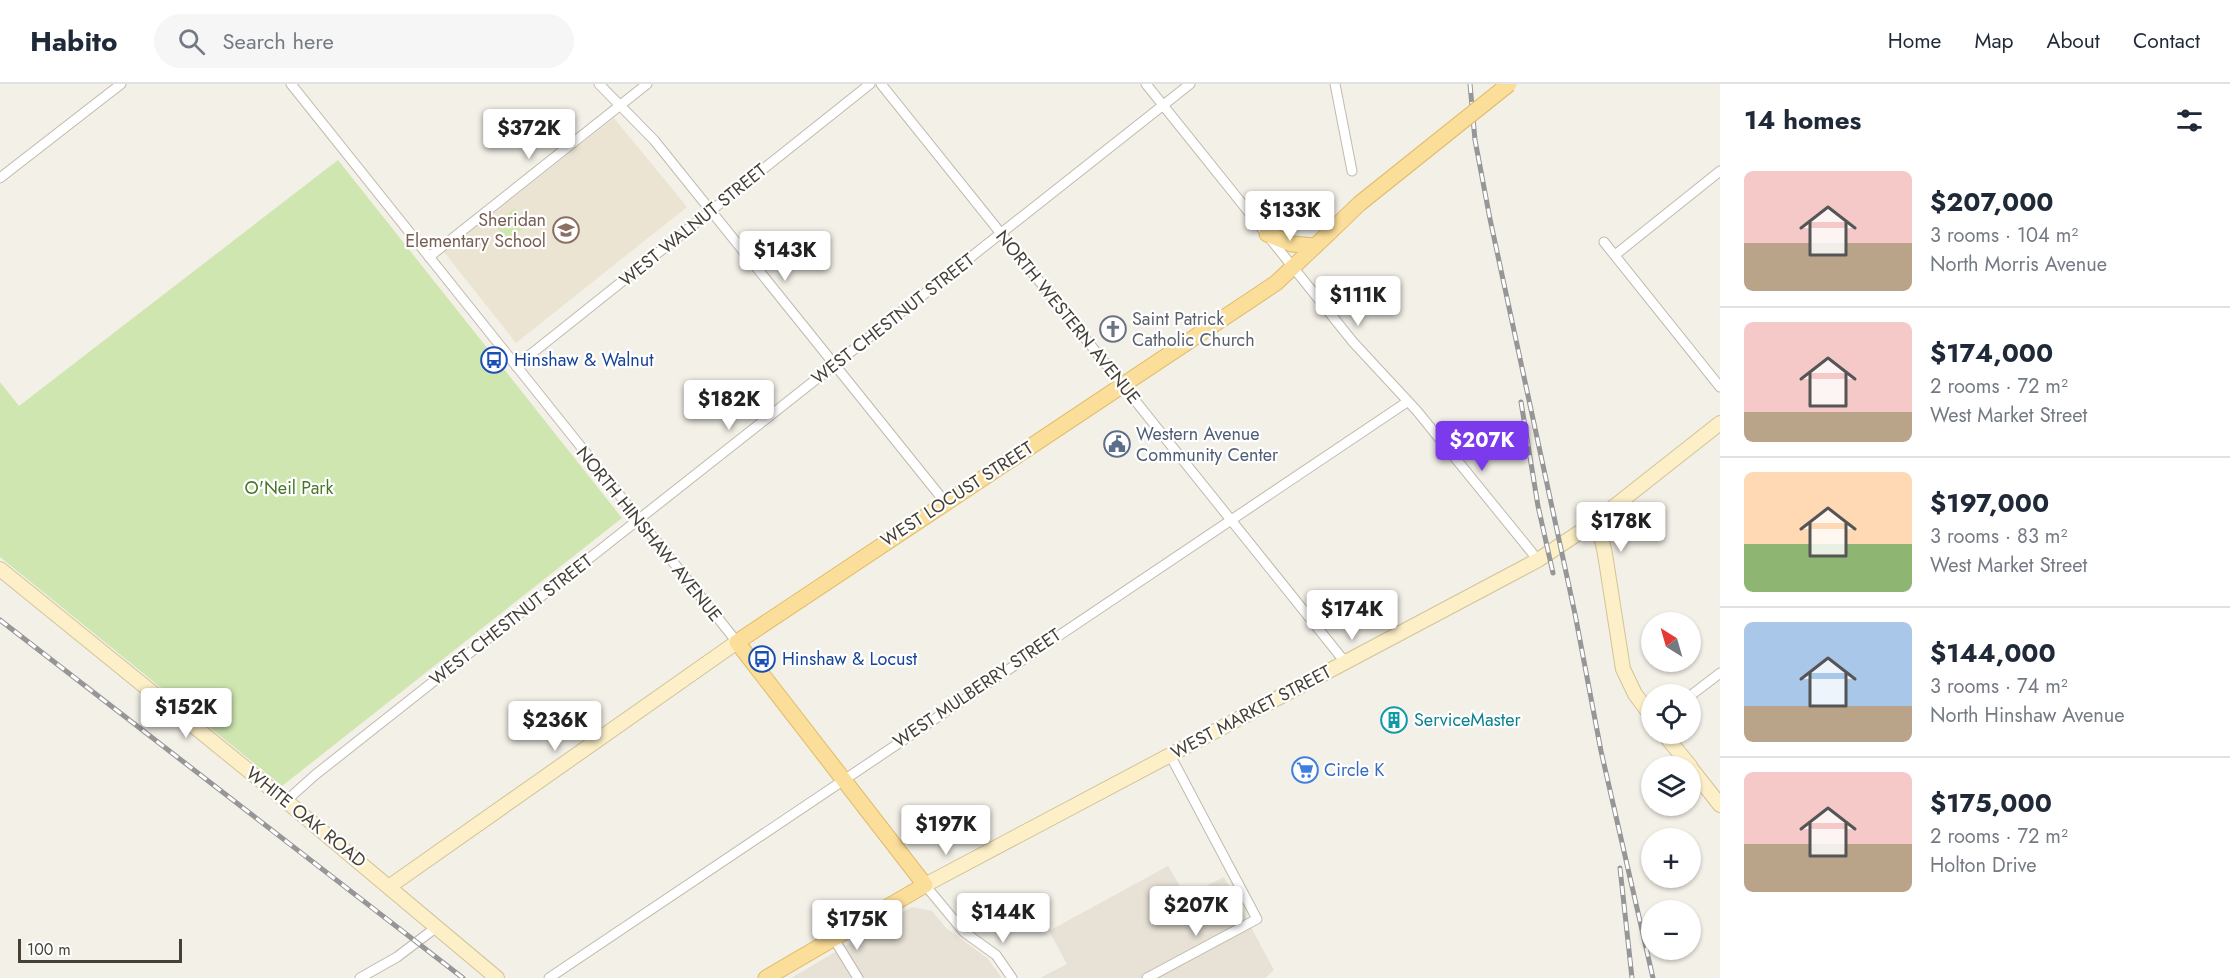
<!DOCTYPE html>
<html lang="en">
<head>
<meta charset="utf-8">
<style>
	body { margin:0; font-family:Jost,sans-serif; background:#f6f6f7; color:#1f2937; height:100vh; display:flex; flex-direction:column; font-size:22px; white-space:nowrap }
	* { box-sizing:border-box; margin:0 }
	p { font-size:20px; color:#747a83 }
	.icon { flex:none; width:33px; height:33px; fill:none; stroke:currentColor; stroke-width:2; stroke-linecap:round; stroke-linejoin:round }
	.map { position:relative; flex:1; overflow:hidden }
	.panel { display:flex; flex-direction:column; background:#fff; width:510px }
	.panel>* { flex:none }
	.needle { width:39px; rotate:323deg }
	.buttons { position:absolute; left:1641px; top:528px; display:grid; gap:12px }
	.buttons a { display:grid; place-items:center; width:60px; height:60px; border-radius:50%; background:#fff; box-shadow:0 2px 4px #0004; font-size:30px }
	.scale { position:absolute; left:18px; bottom:15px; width:164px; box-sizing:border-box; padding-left:6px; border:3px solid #464037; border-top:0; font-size:16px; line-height:21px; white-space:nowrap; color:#464037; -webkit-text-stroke:4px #fff; paint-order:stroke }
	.price { position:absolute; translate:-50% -51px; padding:0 14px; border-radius:6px; background:#fff; color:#222; font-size:20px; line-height:39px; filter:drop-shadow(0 2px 3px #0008) }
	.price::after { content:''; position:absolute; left:50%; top:36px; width:18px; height:14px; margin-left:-9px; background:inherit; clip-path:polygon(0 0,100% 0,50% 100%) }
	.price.active { background:#7c3aed; color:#fff }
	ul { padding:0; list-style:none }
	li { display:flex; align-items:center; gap:18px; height:150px; padding:0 24px }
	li+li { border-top:2px solid #e0e1e3 }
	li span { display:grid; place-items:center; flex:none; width:168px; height:120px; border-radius:9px; color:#555 }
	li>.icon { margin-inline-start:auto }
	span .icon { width:72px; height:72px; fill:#fffc; stroke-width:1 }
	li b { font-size:26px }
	h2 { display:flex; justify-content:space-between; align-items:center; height:72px; padding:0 24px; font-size:26px }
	header { display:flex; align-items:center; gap:36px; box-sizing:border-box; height:84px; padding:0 30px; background:#fff; border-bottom:2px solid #e0e1e3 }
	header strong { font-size:28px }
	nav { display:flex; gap:33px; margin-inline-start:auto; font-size:21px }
	.search { width:420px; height:54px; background:#f6f6f7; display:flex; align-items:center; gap:15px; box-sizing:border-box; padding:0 21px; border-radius:33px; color:#747a83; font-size:22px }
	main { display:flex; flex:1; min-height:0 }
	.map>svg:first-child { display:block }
	.residential { fill:#e7e1d6 }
	.education { fill:#ece4d2 }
	.green { fill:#cfe6b1 }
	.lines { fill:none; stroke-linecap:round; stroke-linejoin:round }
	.street-casing { stroke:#c1baad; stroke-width:11 }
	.secondary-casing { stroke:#d2c399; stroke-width:16 }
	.primary-casing { stroke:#e0bb69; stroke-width:17 }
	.street { stroke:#fff; stroke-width:9 }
	.secondary { stroke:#fdf0c8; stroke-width:14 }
	.primary { stroke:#fbde99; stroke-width:15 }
	.rail-casing { stroke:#969696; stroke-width:5 }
	.rail { stroke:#fff; stroke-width:3; stroke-dasharray:9; stroke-linecap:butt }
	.primary-bridge-casing { stroke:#e0bb69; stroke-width:17; stroke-linecap:butt }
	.primary-bridge { stroke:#fbde99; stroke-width:15 }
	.labels { text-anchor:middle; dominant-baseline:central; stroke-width:4.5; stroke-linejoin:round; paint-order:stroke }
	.education-label { font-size:18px; fill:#785e54; stroke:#fff; text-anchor:end }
	.street-label { font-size:18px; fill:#464037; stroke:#fff }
	.worship-label { font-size:18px; fill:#5b616d; stroke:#fff; text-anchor:start }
	.transit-label { font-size:18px; fill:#164399; stroke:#fff; text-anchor:start }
	.service-label { font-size:18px; fill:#4e5e75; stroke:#fff; text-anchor:start }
	.park-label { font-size:18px; fill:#48772b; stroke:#fff }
	.culture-label { font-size:18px; fill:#0d838f; stroke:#fff; text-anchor:start }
	.shop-label { font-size:18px; fill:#366cbe; stroke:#fff; text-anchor:start }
</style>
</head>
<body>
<header>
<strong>Habito</strong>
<div class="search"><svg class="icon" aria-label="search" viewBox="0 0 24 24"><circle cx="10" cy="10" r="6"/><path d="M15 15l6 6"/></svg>Search here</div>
<nav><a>Home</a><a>Map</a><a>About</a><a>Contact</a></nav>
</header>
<main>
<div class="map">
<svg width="1720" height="894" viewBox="0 0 1720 894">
	<rect width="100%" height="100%" fill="#f3f0e8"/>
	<g class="residential">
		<polygon points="1168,782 1186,812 1224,793 1274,886 1265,894 1040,894 1067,880 1049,847"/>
		<polygon points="912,823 932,827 946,844 987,874 1002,894 791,894"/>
	</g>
	<polygon class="education" points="614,34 687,123 516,259 444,168"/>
	<g class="green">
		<polygon points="338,76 622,434 282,702 0,473 0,298 19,322"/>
		<polygon points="514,125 528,140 507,157 494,140"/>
	</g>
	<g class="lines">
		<g class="street-casing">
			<g id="street">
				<polyline points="291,0 737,558"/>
				<polyline points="599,0 654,56 945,418"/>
				<polyline points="881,0 1345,578"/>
				<polyline points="1146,0 1353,258 1417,327 1538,476"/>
				<polyline points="1335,0 1352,87"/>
				<polyline points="0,94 121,0"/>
				<polyline points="1604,158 1720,303"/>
				<polyline points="1615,171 1720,87"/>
				<polyline points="429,173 647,0"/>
				<polyline points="516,282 870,0"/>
				<polyline points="1690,612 1720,589"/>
				<polyline points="286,717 315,691 1190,0"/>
				<polyline points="925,801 964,848 996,871 1012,894"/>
				<polyline points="834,855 858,894"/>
				<polyline points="360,894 397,873 438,842"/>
				<polyline points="549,894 1407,318"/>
				<polyline points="1147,894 1257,835 1170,671"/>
			</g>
		</g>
		<g class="secondary-casing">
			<g id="secondary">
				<polyline points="1592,440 1602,456 1605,470 1623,585 1635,610 1652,633"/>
				<polyline points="0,485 286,717 497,894"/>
				<polyline points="1664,650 1690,682"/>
				<polyline points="1690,683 1720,721"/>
				<polyline points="925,801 1538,476 1592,440 1720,339"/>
				<polyline points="390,802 737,558"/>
			</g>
		</g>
		<g class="primary-casing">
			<g id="primary">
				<polyline points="1267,150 1292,160 1315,162"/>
				<polyline points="766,894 925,801 737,558 1276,199 1329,149"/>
			</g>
		</g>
		<use href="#street" class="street"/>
		<use href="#secondary" class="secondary"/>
		<use href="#primary" class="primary"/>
		<g class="rail-casing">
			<g id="rail">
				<polyline points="1470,0 1475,56 1490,135 1575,530 1601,667 1653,894"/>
				<polyline points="1521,318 1538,422 1553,489"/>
				<polyline points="0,536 463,894"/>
				<polyline points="1620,784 1632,894"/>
			</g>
		</g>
		<use href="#rail" class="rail"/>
		<g class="primary-bridge-casing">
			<polyline id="primary-bridge" points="1329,149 1359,120 1509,0"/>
		</g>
		<use href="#primary-bridge" class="primary-bridge"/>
	</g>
	<defs>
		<g id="school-ring" transform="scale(1.35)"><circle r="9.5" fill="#fff" stroke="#8d6e63" stroke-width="1.5"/><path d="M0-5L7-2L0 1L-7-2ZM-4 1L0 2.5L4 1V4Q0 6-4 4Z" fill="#8d6e63"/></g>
		<g id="church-ring" transform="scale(1.35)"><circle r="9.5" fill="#fff" stroke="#6b7280" stroke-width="1.5"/><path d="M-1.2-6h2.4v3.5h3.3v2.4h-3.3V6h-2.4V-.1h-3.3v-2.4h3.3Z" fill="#6b7280"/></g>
		<g id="bus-ring" transform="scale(1.35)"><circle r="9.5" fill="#fff" stroke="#1a4fb4" stroke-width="1.5"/><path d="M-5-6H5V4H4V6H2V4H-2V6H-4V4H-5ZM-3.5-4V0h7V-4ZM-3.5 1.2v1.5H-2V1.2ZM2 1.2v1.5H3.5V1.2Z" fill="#1a4fb4"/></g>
		<g id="civic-ring" transform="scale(1.35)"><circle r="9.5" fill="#fff" stroke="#5c6f8a" stroke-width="1.5"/><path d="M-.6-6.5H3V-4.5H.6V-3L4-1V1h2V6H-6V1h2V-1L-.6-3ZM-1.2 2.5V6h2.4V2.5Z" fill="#5c6f8a"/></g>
		<g id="building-ring" transform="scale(1.35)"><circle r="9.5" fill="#fff" stroke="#0f9aa8" stroke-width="1.5"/><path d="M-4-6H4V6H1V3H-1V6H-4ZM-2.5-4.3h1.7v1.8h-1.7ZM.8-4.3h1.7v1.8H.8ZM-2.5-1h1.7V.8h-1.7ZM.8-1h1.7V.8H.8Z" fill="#0f9aa8"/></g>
		<g id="supermarket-ring" transform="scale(1.35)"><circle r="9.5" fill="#fff" stroke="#3f7fe0" stroke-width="1.5"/><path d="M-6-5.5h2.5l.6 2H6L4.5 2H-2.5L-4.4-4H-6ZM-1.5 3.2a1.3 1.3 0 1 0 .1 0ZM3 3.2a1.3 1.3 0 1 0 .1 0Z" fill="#3f7fe0"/></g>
	</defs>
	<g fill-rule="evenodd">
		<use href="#school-ring" x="566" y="146"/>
		<use href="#church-ring" x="1113" y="245"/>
		<use href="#bus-ring" x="494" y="276"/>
		<use href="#civic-ring" x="1117" y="360"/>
		<use href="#bus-ring" x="762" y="575"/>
		<use href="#building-ring" x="1394" y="636"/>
		<use href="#supermarket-ring" x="1305" y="686"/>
	</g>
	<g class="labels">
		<g class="education-label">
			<text x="546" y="136">Sheridan<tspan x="546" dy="21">Elementary School</tspan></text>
		</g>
		<g class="street-label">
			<text transform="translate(693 141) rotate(-39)">WEST WALNUT STREET</text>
			<text transform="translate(1068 233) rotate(51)">NORTH WESTERN AVENUE</text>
			<text transform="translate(893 235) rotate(-38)">WEST CHESTNUT STREET</text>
			<text transform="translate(957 410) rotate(-33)">WEST LOCUST STREET</text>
			<text transform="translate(649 450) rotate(51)">NORTH HINSHAW AVENUE</text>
			<text transform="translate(511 536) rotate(-38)">WEST CHESTNUT STREET</text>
			<text transform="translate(977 604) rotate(-34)">WEST MULBERRY STREET</text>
			<text transform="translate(1251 628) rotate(-28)">WEST MARKET STREET</text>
			<text transform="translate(306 733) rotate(39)">WHITE OAK ROAD</text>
		</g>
		<g class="worship-label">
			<text x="1132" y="235">Saint Patrick<tspan x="1132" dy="21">Catholic Church</tspan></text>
		</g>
		<g class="transit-label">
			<text x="514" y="276">Hinshaw &amp; Walnut</text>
			<text x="782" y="575">Hinshaw &amp; Locust</text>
		</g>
		<g class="service-label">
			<text x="1136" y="350">Western Avenue<tspan x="1136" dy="21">Community Center</tspan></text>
		</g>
		<g class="park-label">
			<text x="289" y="404">O'Neil Park</text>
		</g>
		<g class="culture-label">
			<text x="1414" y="636">ServiceMaster</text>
		</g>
		<g class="shop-label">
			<text x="1324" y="686">Circle K</text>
		</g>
	</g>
</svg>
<div class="buttons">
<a><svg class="needle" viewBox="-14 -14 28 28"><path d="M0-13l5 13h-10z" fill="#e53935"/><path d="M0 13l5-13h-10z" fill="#747a83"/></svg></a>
<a><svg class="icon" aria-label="locate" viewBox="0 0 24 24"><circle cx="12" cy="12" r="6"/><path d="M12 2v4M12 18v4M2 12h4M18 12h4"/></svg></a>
<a><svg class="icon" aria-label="layers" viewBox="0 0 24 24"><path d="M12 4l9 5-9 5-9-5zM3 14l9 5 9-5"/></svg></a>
<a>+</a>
<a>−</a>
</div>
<div class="scale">100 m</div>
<b class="price" style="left:529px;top:76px">$372K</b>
<b class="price" style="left:1290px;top:158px">$133K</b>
<b class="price" style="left:785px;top:198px">$143K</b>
<b class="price" style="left:1358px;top:243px">$111K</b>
<b class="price" style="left:729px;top:347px">$182K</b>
<b class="price active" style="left:1482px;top:388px">$207K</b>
<b class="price" style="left:1621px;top:469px">$178K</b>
<b class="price" style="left:1352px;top:557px">$174K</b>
<b class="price" style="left:186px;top:655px">$152K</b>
<b class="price" style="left:555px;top:668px">$236K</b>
<b class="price" style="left:946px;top:772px">$197K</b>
<b class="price" style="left:1196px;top:853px">$207K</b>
<b class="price" style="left:1003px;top:860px">$144K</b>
<b class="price" style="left:857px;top:867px">$175K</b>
</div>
<section class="panel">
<h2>14 homes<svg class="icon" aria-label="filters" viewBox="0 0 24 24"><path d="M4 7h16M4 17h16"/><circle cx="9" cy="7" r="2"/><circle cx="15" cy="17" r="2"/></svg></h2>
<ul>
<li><span style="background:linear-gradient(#f6c9c9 60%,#b9a48a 0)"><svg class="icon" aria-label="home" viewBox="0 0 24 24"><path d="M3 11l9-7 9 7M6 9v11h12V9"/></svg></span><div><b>$207,000</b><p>3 rooms · 104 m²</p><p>North Morris Avenue</p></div></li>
<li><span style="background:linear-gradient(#f6c9c9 75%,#b9a48a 0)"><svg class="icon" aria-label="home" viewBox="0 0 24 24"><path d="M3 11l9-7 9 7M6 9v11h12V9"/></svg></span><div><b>$174,000</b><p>2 rooms · 72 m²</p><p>West Market Street</p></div></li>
<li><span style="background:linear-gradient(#ffd9b3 60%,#8fb573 0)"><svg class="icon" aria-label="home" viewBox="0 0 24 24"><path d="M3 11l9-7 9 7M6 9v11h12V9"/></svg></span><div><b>$197,000</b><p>3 rooms · 83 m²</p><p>West Market Street</p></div></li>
<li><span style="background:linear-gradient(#a9c7e8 70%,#b9a48a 0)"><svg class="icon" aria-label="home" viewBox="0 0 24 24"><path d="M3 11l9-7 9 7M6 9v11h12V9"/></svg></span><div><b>$144,000</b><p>3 rooms · 74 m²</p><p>North Hinshaw Avenue</p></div></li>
<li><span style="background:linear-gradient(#f6c9c9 60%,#b9a48a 0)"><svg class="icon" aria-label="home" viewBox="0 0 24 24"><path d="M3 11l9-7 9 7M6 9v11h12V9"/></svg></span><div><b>$175,000</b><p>2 rooms · 72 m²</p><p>Holton Drive</p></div></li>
</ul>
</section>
</main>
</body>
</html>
